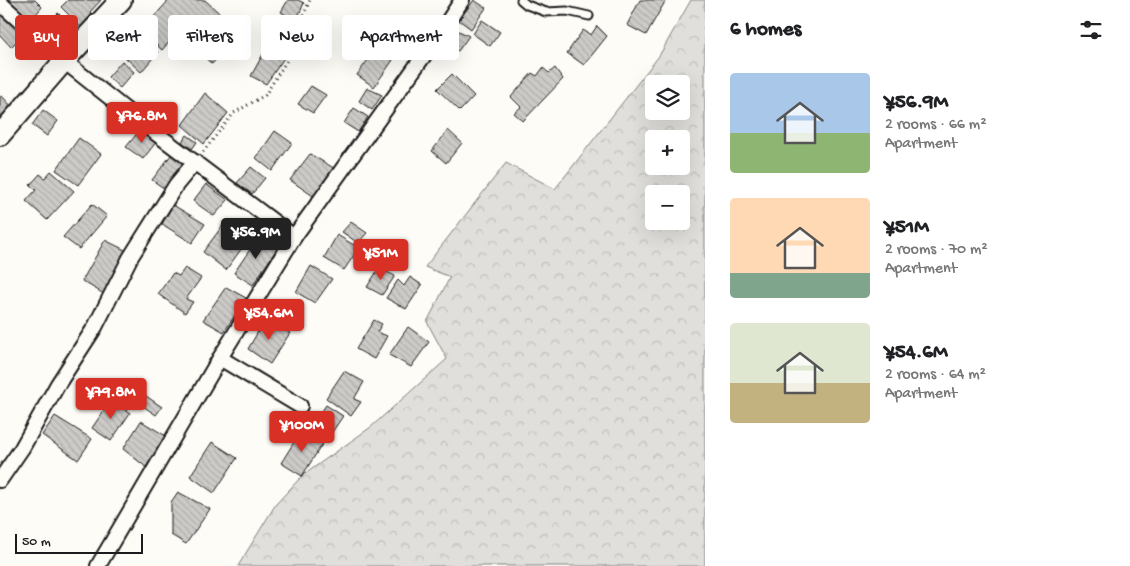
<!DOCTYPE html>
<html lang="en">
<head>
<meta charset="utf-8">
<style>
	body { margin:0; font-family:"Gochi Hand",sans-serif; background:#f6f6f6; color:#202124; height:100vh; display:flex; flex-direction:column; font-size:19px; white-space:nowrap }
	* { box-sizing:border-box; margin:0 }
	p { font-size:16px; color:#757577 }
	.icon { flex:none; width:28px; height:28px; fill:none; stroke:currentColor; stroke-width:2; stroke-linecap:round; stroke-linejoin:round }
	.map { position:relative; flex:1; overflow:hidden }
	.panel { display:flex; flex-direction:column; background:#fff; width:425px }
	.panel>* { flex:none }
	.guide { position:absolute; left:15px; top:15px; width:475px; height:45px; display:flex; gap:10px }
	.fabs { position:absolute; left:645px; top:75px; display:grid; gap:10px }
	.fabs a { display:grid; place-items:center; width:45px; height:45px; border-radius:5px; background:#fff; box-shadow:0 5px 20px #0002; font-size:25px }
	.scale { position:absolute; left:15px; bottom:12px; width:128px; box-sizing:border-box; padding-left:5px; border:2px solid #1c1c1c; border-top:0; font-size:14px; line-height:18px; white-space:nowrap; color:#1c1c1c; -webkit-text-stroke:4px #fdfcf7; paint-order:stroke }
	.price { position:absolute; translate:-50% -42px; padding:0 11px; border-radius:5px; background:#d93025; color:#fff; font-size:16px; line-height:32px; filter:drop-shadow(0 1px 2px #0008) }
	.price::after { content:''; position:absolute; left:50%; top:30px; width:15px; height:11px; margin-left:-8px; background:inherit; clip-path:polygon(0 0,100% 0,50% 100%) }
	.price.on { background:#222; color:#fff }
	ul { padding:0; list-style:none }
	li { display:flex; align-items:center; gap:15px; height:125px; padding:0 25px }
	li span { display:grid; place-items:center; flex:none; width:140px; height:100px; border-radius:5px; color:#555 }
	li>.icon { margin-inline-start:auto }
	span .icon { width:60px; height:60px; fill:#fffc; stroke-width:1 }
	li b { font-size:21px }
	h2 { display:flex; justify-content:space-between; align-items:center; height:60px; padding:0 25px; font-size:21px }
	.tag { padding:0 18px; border-radius:5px; background:#fff; box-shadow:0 5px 20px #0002; font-size:18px; line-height:45px }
	.tag.on { background:#d93025; color:#fff }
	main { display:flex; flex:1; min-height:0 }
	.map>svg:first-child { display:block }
	.forest { fill:url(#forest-crowns); stroke:#7e7e7c; fill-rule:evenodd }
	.building { fill:url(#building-back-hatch); stroke:#1c1c1c }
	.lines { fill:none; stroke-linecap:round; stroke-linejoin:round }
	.lane-casing { stroke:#1c1c1c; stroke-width:11 }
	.street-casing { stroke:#1c1c1c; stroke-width:18 }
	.secondary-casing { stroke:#1c1c1c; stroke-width:24 }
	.path { stroke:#1c1c1c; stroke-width:3; stroke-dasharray:1 4; stroke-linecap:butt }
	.lane { stroke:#fdfcf7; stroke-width:7 }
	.street { stroke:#fdfcf7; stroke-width:14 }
	.secondary { stroke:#fdfcf7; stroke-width:20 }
</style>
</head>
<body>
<main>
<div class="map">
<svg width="705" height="566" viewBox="0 0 705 566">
	<defs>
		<pattern id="forest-crowns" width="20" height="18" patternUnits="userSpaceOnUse" patternTransform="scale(1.25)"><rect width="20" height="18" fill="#e0dfdb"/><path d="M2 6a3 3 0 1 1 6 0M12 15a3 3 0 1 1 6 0" fill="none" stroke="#c0bfbb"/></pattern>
		<pattern id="building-back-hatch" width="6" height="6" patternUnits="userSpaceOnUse" patternTransform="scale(1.25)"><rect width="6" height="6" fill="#cccbc8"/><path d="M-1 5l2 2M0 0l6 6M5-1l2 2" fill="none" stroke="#afaeab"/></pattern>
	</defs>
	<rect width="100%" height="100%" fill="#fdfcf7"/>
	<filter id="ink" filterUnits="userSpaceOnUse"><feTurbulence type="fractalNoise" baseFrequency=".02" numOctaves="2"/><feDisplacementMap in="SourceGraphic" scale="10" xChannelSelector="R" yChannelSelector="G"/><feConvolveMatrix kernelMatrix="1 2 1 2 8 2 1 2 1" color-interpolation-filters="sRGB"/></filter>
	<g filter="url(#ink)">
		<path class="forest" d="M691,0h14v566h-467l38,-62 26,-28 69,-49 76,-68 -20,-37 23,-45 -25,-10 81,-104 49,26 104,-133zM654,84h27v27h-27zM654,139h27v27h-27zM654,194h27v27h-27z"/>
		<g class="building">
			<polygon points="7,0 35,0 42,7 31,20"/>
			<polygon points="68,0 101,0 90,12 96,18 84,30 61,7"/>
			<polygon points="169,0 205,0 240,32 212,64 177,33 162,50 141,31"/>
			<polygon points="288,0 298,0 304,3 296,21 281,12"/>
			<polygon points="474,0 486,8 471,29 459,20"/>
			<polygon points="640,0 666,0 646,35 627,25"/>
			<polygon points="0,12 23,35 11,47 1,36 0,37"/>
			<polygon points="58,13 78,32 64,47 44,28"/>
			<polygon points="277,20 293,30 282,50 264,40"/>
			<polygon points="482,20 500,32 490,46 473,34"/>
			<polygon points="597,26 607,36 584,65 567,53 583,30 591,35"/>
			<polygon points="457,30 469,36 458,51 448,44"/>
			<polygon points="140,37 158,52 141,72 124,56"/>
			<polygon points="267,47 284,58 266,84 251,76"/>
			<polygon points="375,50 393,60 374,87 357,75"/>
			<polygon points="122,61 134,72 120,88 108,77"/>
			<polygon points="543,68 549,73 555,68 563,79 523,121 514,113 521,107 511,97 532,73 537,76"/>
			<polygon points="452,74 474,96 460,111 437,89"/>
			<polygon points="311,86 326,95 313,113 298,104"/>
			<polygon points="367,88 382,95 372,110 359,101"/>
			<polygon points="205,93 228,113 204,144 182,125"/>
			<polygon points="2,96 14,109 0,122 0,97"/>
			<polygon points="354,108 368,117 358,132 344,123"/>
			<polygon points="43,110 58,121 47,136 32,125"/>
			<polygon points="140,130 157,141 143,159 126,147"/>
			<polygon points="448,130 462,143 446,163 432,151"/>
			<polygon points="275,131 292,143 272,171 256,158"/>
			<polygon points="187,135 197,142 192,149 182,142"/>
			<polygon points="79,138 101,154 78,185 56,170"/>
			<polygon points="310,154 337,170 316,198 290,180"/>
			<polygon points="171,155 188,164 168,191 152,180"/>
			<polygon points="251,167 265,178 252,194 237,183"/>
			<polygon points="51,171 74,191 47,220 26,201 36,190 30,185 40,174 45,178"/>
			<polygon points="206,184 228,200 214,216 193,201"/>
			<polygon points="92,204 107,216 79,249 63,237"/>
			<polygon points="173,205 205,224 192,243 162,224"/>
			<polygon points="226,221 250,237 226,270 203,252"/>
			<polygon points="351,222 367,233 358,243 342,232"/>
			<polygon points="337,235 359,248 344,270 324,258"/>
			<polygon points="259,236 278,247 253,285 234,273"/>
			<polygon points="105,240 127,251 104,294 82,281"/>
			<polygon points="311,266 332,279 315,303 296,292"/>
			<polygon points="185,268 201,278 186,299 193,302 185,313 158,294 173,273 179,276"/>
			<polygon points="379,268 395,276 382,295 367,287"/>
			<polygon points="410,277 422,285 406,309 386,298 398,280 404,286"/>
			<polygon points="226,287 246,298 224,332 203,320"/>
			<polygon points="266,318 290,333 270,364 248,349"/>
			<polygon points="374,320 382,324 377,332 387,336 374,359 356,349"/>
			<polygon points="408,327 429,342 411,367 389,355"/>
			<polygon points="344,371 364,382 354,399 361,402 351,416 326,398"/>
			<polygon points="146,396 162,407 156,415 140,404"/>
			<polygon points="111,400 130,413 111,441 92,428"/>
			<polygon points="326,405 343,416 330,435 313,425"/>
			<polygon points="55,416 92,439 78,460 42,435"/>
			<polygon points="141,421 166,436 146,467 123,449"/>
			<polygon points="301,431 323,443 302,476 281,463"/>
			<polygon points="212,442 237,458 214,493 190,476"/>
			<polygon points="178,492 210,509 186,544 171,535 171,502"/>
		</g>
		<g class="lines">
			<g class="lane-casing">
				<polyline id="lane" points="521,0 527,5 546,12 567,11 589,16"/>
			</g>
			<g class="street-casing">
				<g id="street">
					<polyline points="0,3 64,61 137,119 294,237"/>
					<polyline points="220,358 300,406"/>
					<polyline points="0,480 22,448 58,384 95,327 130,258 176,185 195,162"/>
					<polyline points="98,566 220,358 294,237 445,26 462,0"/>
				</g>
			</g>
			<g class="secondary-casing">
				<polyline id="secondary" points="0,135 64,61 121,0"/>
			</g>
			<polyline class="path" points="203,152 234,113 265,95 291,54 296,42 301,21 310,0"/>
			<use href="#lane" class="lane"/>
			<use href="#street" class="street"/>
			<use href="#secondary" class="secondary"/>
		</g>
	</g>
</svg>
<div class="fabs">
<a><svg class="icon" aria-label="layers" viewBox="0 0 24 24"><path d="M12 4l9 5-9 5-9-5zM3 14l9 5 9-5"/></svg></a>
<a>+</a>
<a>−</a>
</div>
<div class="scale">50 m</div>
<b class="price" style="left:142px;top:144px">¥76.8M</b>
<b class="price on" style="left:256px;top:260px">¥56.9M</b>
<b class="price" style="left:381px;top:281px">¥51M</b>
<b class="price" style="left:269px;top:341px">¥54.6M</b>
<b class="price" style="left:111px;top:420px">¥79.8M</b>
<b class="price" style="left:302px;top:453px">¥100M</b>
<div class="guide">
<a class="tag on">Buy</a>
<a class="tag">Rent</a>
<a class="tag">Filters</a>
<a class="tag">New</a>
<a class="tag">Apartment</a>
</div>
</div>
<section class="panel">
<h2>6 homes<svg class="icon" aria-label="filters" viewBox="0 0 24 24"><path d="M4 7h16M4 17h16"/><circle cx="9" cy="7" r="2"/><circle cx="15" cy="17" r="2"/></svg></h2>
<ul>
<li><span style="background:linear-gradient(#a9c7e8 60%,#8fb573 0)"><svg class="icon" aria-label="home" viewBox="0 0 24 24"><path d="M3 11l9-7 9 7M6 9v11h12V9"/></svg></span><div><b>¥56.9M</b><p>2 rooms · 66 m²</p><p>Apartment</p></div></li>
<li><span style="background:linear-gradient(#ffd9b3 75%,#7fa58c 0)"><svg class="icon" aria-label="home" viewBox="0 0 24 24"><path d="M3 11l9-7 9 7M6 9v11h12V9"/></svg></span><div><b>¥51M</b><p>2 rooms · 70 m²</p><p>Apartment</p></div></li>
<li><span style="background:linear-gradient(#dfe7d0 60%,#c2b280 0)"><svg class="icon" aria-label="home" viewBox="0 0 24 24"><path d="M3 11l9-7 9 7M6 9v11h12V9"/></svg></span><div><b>¥54.6M</b><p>2 rooms · 64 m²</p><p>Apartment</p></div></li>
</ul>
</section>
</main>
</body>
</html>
